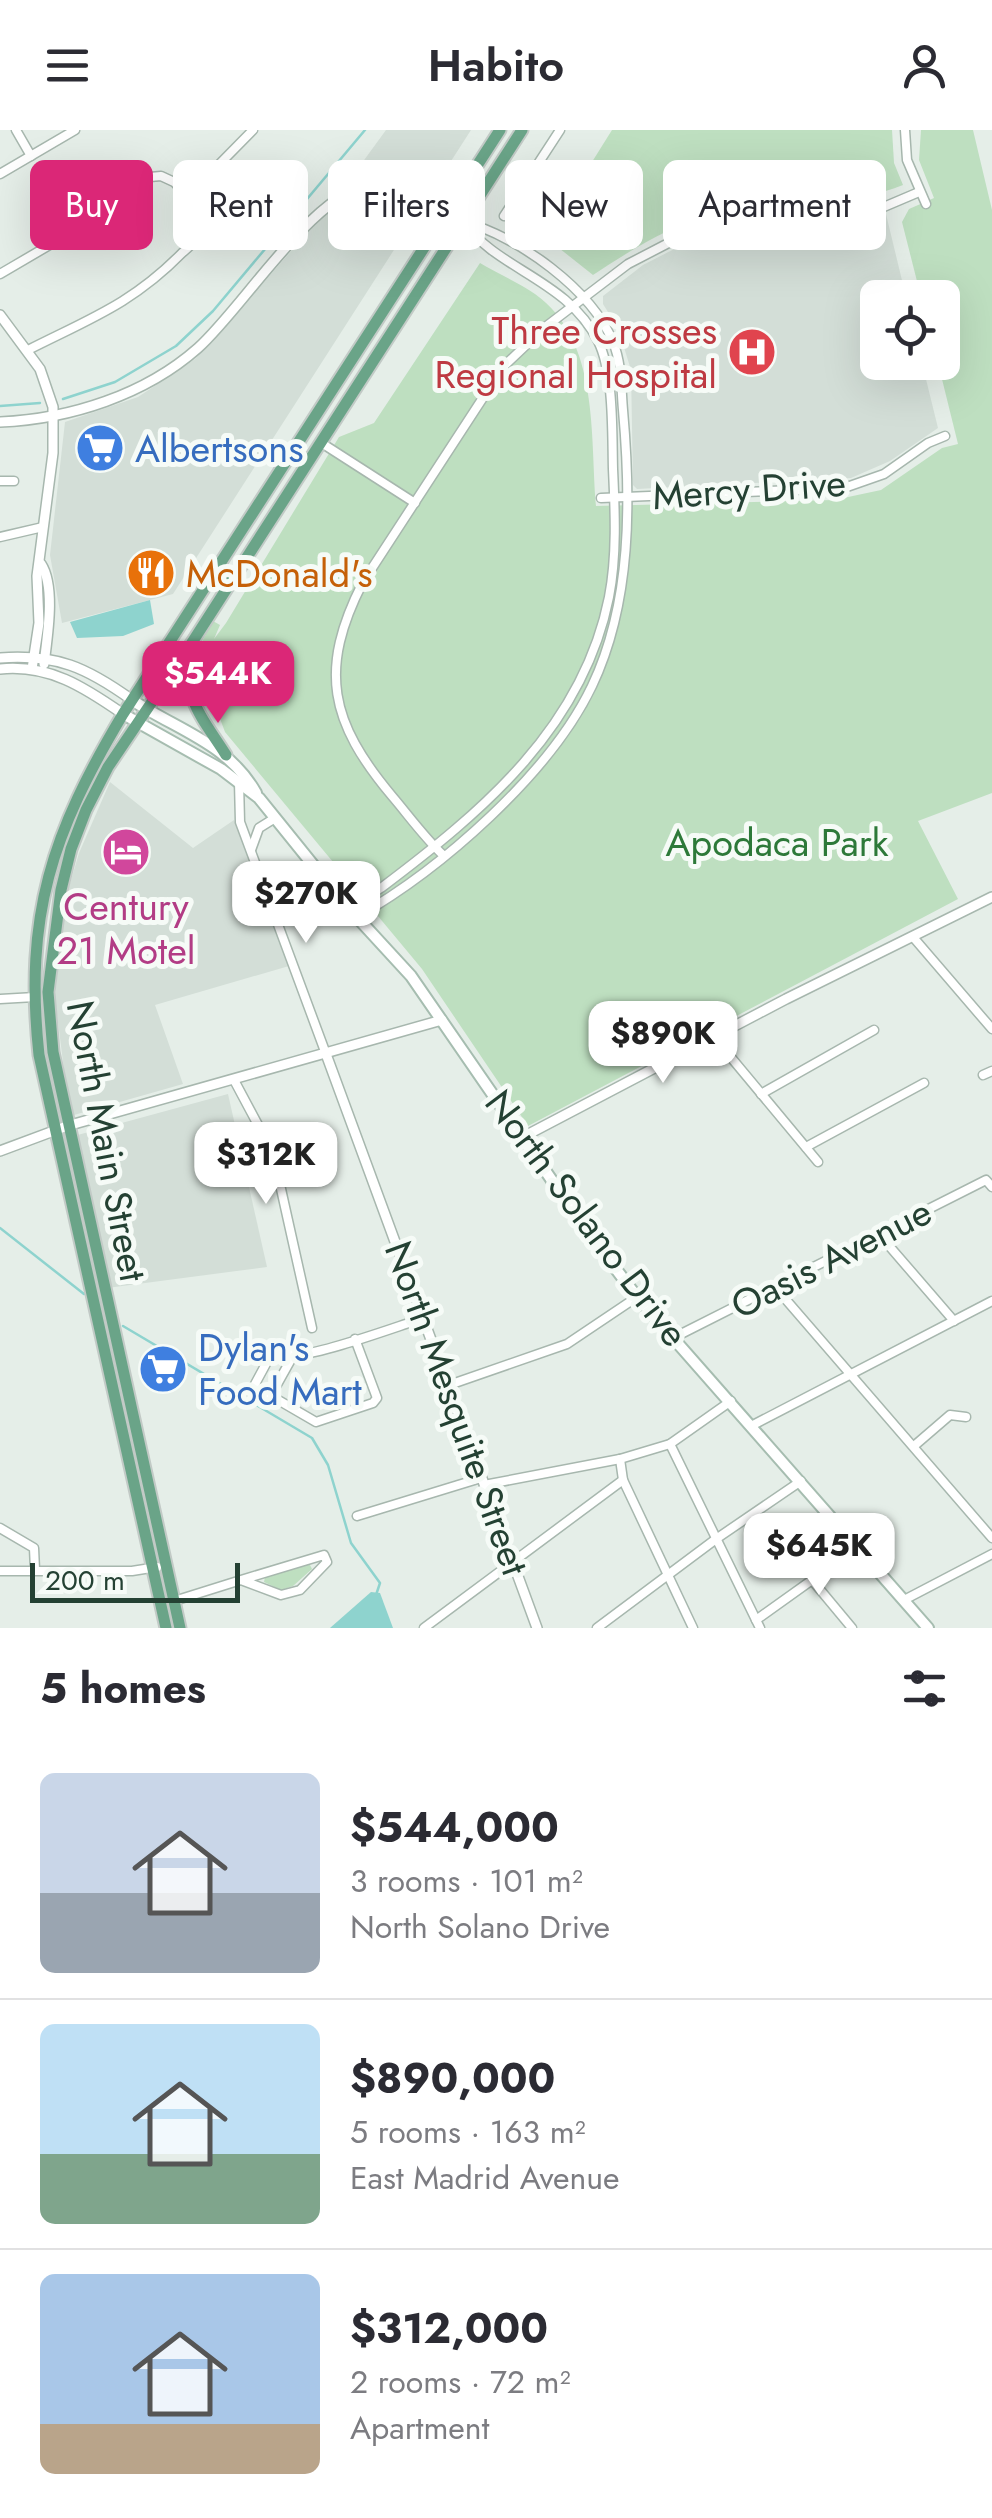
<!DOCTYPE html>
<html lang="en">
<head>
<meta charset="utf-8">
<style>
	body { margin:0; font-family:Jost,sans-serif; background:#f7f7f7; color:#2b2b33; height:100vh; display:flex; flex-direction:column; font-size:38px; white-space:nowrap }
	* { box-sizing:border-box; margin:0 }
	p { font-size:32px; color:#7c7c81 }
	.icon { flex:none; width:55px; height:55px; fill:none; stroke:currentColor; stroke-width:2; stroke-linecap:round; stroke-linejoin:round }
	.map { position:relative; height:1498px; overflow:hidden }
	.panel { display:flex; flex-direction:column; background:#fff; flex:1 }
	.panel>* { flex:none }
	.top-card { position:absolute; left:30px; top:30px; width:932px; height:90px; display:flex; gap:20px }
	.buttons { position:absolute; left:860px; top:150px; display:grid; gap:20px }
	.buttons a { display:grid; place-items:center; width:100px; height:100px; border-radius:15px; background:#fff; box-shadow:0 10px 40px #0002; font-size:50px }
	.scale { position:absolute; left:30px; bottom:25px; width:210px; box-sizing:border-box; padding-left:10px; border:5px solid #244133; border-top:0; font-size:28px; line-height:35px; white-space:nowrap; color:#244133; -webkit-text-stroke:8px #f6fbf7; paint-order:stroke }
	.price { position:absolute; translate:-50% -85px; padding:0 22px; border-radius:20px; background:#fff; color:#222; font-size:32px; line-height:65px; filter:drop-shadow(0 2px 5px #0008) }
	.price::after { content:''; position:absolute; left:50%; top:60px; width:30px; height:22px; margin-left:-15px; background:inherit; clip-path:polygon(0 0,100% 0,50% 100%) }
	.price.on { background:#db2777; color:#fff }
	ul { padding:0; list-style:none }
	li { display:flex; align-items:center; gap:30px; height:250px; padding:0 40px }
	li+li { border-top:2px solid #e1e1e2 }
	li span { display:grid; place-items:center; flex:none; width:280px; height:200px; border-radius:15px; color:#555 }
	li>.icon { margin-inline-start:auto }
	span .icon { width:120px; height:120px; fill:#fffc; stroke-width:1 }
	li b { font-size:42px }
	h2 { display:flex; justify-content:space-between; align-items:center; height:120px; padding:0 40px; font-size:42px }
	.chip { padding:0 35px; border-radius:15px; background:#fff; box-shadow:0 10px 40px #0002; font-size:35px; line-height:90px }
	.chip.on { background:#db2777; color:#fff }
	header { display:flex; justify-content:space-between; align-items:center; height:130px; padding:0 40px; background:#fff; font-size:45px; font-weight:600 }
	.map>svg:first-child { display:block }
	.built { fill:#d3ded7 }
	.green { fill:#bedfc0 }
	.water { fill:#8ed3ce }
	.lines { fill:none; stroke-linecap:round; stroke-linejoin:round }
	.stream { stroke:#8ed3ce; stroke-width:2.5 }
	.minor-casing { stroke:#a7b7ae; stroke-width:11 }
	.tertiary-casing { stroke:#a7b7ae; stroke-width:12 }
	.secondary-casing { stroke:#a6bdb0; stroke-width:14 }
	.primary-casing { stroke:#c2cac6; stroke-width:15 }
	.minor { stroke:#fff; stroke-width:8 }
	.tertiary { stroke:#fff; stroke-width:9 }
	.secondary { stroke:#fff; stroke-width:10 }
	.primary { stroke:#6aa488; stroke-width:11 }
	.labels { text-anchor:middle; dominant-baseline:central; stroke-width:10; stroke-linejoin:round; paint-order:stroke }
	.health-label { font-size:38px; fill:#be3a42; stroke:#f6fbf7; text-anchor:end }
	.shop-label { font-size:38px; fill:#366cbe; stroke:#f6fbf7; text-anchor:start }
	.street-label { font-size:38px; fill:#244133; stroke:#f6fbf7 }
	.food-label { font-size:38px; fill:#c56008; stroke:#f6fbf7; text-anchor:start }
	.park-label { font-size:38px; fill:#2d7939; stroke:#f6fbf7 }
	.hotel-label { font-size:38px; fill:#b23c85; stroke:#f6fbf7 }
</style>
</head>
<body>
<header><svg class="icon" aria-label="menu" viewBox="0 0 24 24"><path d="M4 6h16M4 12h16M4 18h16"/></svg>Habito<svg class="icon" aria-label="person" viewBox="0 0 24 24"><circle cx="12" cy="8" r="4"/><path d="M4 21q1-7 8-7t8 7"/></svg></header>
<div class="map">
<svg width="992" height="1498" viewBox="0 0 992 1498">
	<rect width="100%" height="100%" fill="#e5eee8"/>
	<g class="built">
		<polygon points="386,0 471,0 173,464 62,493 50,425 65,292 138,267 195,229 327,81"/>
		<polygon points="886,84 906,167 878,168 878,232 922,233 938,298 890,331 851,348 637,359 633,355 631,240 618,198 603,174 603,166 643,135 686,113 722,100 781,89 848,89"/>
		<polygon points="110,652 193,718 234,690 289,836 155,875 183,954 74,985 69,980 55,868 65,770 79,723"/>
		<polygon points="228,964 267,1137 107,1158 74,1006"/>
	</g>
	<g class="green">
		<path d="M612,0h280l2,33 9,22c-46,19 -91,10 -139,16 -65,9 -117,38 -171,74l-48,-38z"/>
		<path d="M921,0h52l19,80v583l-74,28 40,78 -430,227 -106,-157 -197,-237 -21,-56 4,-25 -3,2 -7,-4 15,-28 7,4 -6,14 12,-16 113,-186 35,-14 106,-160c18,11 38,19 55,31 65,46 55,142 61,212l238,-6 47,-10 61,-42 16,-4 -20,-81 4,-1v-64l-21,-1 -19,-75 7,-13 25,-11 -15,-38z"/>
		<polygon points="309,1433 312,1439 293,1456 281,1460 264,1452 265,1447"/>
	</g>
	<g class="water">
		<polygon points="150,470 154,494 123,506 77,508 70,492"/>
		<polygon points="371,1462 380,1463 393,1498 330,1498"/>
	</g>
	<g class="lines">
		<g class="stream">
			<polyline points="63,269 115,252 176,216 213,181 365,0"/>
			<polyline points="0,276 40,273"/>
			<polyline points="0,1098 84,1164"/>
			<polyline points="123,1196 312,1308 328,1335 351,1413 380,1453 376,1465"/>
			<polyline points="260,1272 263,1266"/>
		</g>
		<g class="minor-casing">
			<g id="minor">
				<polyline points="16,0 31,26"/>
				<polyline points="905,0 907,30 926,74"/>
				<polyline points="0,44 75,0"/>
				<polyline points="189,65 253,0"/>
				<polyline points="504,86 560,0"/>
				<path d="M0,144l111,-65 39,-32 11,-1 13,6 32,33c1,18 -12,27 -24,38 -50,51 -93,66 -154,97"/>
				<polyline points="320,312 415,373"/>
				<polyline points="0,351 14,351"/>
				<polyline points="601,368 844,358 884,344 928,313 945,306"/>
				<polyline points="0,407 43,397"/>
				<polyline points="239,652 240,692 326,924"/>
				<polyline points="251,720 259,698 275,688"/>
				<path d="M443,725c-19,-18 -34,-39 -51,-59 -62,-74 -74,-126 -29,-214l140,-215 41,-39 84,-64 54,-28 60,-19 32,-5 105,-3 40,-17"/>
				<path d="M343,772l21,-3 17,-11c101,-76 202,-160 228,-291 8,-41 6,-86 4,-128 -1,-36 1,-96 -15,-128 -31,-62 -101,-71 -134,-119"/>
				<path d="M357,787c84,-48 193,-143 235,-231 40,-84 39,-186 31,-276 -2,-23 -1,-46 -10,-68 -21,-52 -95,-106 -149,-120"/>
				<polyline points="913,807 992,899"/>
				<polyline points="0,869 35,867"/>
				<polyline points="714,907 818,1032"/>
				<polyline points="983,945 992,941"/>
				<polyline points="234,950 273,1023 312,1198"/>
				<polyline points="761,964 874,900"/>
				<polyline points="806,1017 924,953"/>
				<polyline points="882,1102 884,1110 954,1191"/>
				<polyline points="775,1157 992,1408"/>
				<polyline points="675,1207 986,1050 992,1057"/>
				<path d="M355,1209l22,59 -4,5 -57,19 -62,-36 21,-39c9,1 15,7 23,7 19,2 103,-29 126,-36"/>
				<polyline points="449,1255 567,1214 637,1167"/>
				<polyline points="270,1267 294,1224"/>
				<polyline points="753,1295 992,1171"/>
				<polyline points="670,1314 760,1498"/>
				<polyline points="914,1316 950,1285 966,1287"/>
				<polyline points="620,1329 623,1350 693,1498"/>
				<polyline points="484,1355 620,1329 670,1314 731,1271"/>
				<polyline points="357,1386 481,1348"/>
				<polyline points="0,1398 34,1418 35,1440"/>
				<polyline points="0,1441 132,1441 157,1437"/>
				<polyline points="812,1450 852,1498"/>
				<polyline points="904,1470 992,1424"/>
				<polyline points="174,1471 241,1450 281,1465 300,1460 327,1432 324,1425 241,1450"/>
				<polyline points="756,1490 812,1450 852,1411"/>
				<polyline points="424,1498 623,1350"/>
				<polyline points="597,1498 716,1409 801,1351"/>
			</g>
		</g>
		<g class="tertiary-casing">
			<g id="tertiary">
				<polyline points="0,185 40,239 53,277 53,323 37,446 39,493 32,539"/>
				<path d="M0,292c70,-3 145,-27 198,-74 46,-41 117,-159 177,-165 33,-4 63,21 89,39"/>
				<path d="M41,434c15,23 6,74 3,100"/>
				<path d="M0,528c57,-4 86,9 132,42"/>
				<path d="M0,539c49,-5 84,18 123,45"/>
				<polyline points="326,924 537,1498"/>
				<polyline points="521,1008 786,869 992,767"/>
				<polyline points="0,1021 67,996 442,890"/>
			</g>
		</g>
		<g class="secondary-casing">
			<g id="secondary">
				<path d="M132,570c45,30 96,43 124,93"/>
				<polyline points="123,584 221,639 259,668 343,772 411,846 582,1094 637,1167 928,1498"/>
			</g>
		</g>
		<g class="primary-casing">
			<g id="primary">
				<path d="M191,520c-10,48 11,67 35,105"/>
				<path d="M166,1498l-127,-573c-15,-140 13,-222 84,-341l377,-584"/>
				<polyline points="180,1498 53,922 48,862 61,760 71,719 86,680 108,637 193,511 522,0"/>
			</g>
		</g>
		<use href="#minor" class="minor"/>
		<use href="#tertiary" class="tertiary"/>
		<use href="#secondary" class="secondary"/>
		<use href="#primary" class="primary"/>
	</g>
	<defs>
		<g id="hospital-disc" transform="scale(2.5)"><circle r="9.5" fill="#e0444e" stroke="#f6fbf7"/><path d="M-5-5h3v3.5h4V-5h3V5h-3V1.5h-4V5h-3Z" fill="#fff"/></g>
		<g id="supermarket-disc" transform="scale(2.5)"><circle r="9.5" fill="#3f7fe0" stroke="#f6fbf7"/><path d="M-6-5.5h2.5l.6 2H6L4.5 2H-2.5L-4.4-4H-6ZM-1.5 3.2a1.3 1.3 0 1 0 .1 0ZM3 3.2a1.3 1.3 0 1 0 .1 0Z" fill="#fff"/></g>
		<g id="restaurant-disc" transform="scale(2.5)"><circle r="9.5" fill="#e8710a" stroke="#f6fbf7"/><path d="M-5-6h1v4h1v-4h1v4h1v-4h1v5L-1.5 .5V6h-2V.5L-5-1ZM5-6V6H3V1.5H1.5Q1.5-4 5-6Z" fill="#fff"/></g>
		<g id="hotel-disc" transform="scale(2.5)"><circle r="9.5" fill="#d1479c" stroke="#f6fbf7"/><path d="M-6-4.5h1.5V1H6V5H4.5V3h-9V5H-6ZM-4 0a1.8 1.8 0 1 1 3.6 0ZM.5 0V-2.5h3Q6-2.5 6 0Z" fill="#fff"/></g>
	</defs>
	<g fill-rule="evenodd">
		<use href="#hospital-disc" x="752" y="222"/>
		<use href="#supermarket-disc" x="100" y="318"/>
		<use href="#restaurant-disc" x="151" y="443"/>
		<use href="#hotel-disc" x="126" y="722"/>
		<use href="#supermarket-disc" x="163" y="1239"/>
	</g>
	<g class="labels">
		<g class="health-label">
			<text x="717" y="200">Three Crosses<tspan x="717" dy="44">Regional Hospital</tspan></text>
		</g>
		<g class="shop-label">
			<text x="135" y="318">Albertsons</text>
			<text x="198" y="1217">Dylan's<tspan x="198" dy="44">Food Mart</tspan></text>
		</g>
		<g class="street-label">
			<text transform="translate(749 359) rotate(-4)">Mercy Drive</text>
			<text transform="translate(107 1011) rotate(79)">North Main Street</text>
			<text transform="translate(587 1088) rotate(53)">North Solano Drive</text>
			<text transform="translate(831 1128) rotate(-27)">Oasis Avenue</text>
			<text transform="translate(457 1278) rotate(70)">North Mesquite Street</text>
		</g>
		<g class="food-label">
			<text x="186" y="443">McDonald's</text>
		</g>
		<g class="park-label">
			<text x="777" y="712">Apodaca Park</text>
		</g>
		<g class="hotel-label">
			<text x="126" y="776">Century<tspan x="126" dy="44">21 Motel</tspan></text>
		</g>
	</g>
</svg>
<div class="buttons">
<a><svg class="icon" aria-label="locate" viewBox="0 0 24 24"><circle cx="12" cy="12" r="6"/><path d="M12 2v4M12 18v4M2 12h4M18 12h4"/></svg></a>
</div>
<div class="scale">200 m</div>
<b class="price on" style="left:218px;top:596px">$544K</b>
<b class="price" style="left:306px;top:816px">$270K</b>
<b class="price" style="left:663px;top:956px">$890K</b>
<b class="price" style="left:266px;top:1077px">$312K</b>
<b class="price" style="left:819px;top:1468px">$645K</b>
<div class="top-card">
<a class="chip on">Buy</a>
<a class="chip">Rent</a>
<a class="chip">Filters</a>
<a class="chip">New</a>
<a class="chip">Apartment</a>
</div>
</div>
<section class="panel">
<h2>5 homes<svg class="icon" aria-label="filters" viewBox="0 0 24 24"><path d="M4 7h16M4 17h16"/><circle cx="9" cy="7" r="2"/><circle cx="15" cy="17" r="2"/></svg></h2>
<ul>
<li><span style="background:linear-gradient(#c9d6e8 60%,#9aa5b1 0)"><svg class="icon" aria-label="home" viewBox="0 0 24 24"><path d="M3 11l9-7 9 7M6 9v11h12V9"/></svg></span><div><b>$544,000</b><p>3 rooms · 101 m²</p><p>North Solano Drive</p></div></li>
<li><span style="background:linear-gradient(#bfe0f5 65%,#7fa58c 0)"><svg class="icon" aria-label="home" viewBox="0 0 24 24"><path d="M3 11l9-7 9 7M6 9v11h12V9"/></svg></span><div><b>$890,000</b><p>5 rooms · 163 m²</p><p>East Madrid Avenue</p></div></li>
<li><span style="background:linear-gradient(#a9c7e8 75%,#b9a48a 0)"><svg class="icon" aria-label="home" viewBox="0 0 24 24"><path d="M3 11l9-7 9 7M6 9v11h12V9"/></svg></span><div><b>$312,000</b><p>2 rooms · 72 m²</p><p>Apartment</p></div></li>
</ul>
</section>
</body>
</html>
